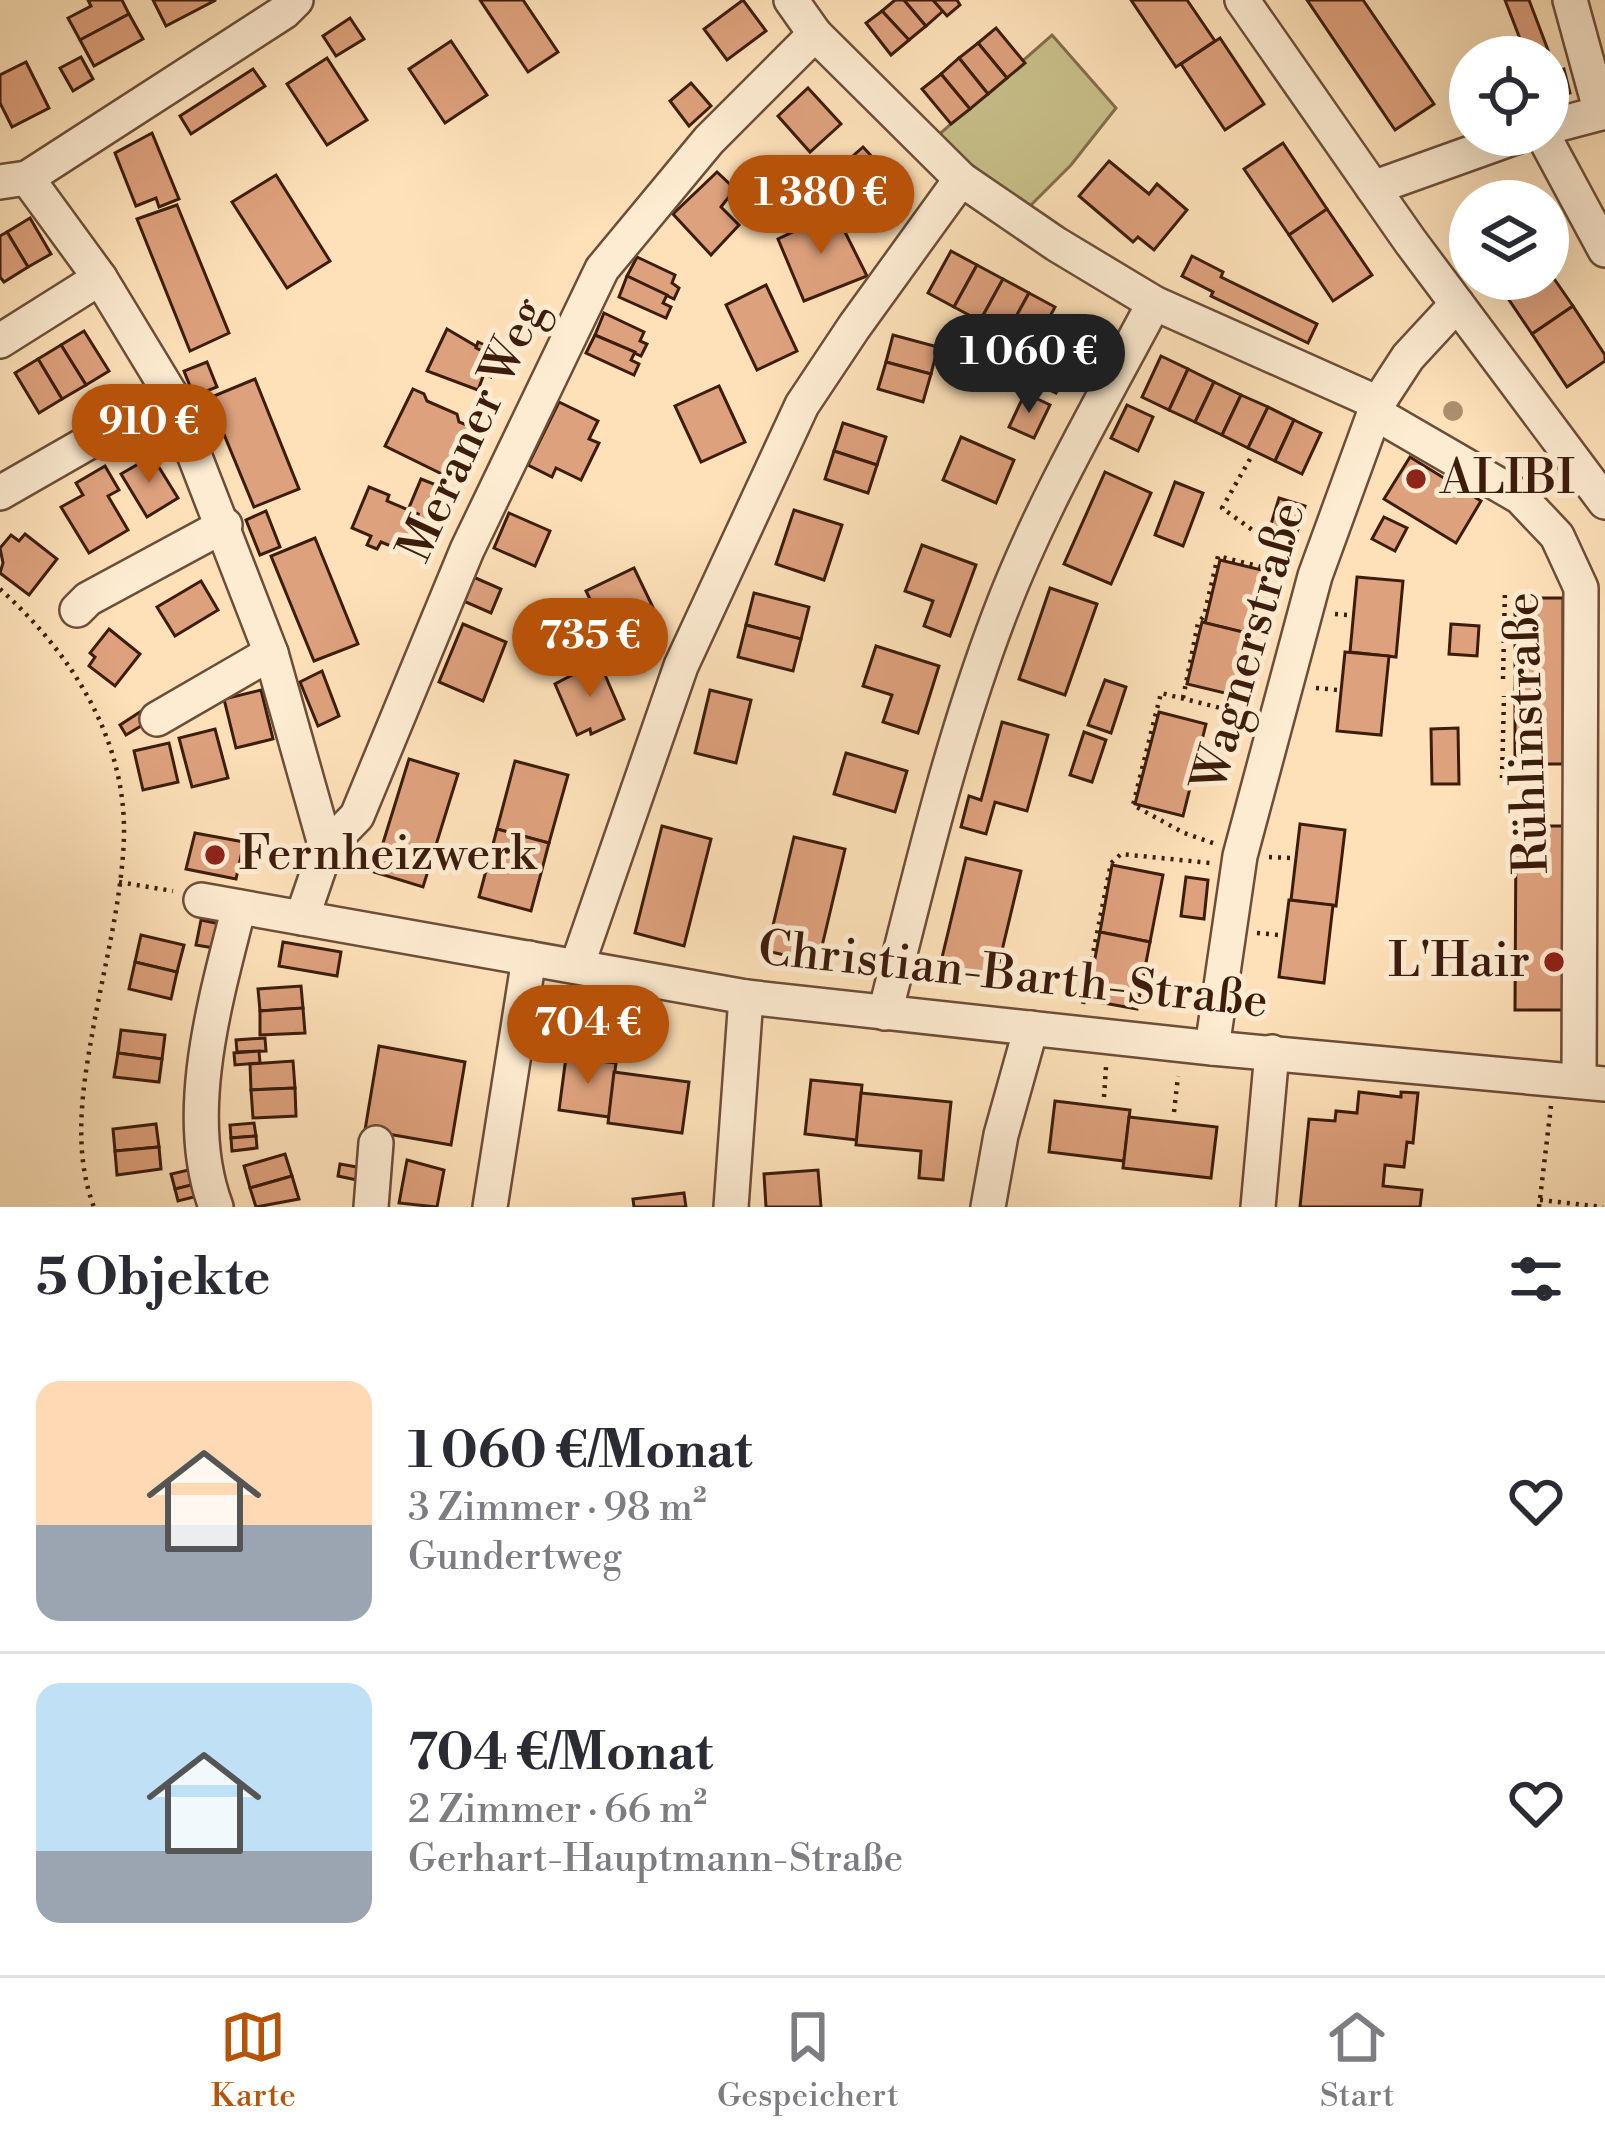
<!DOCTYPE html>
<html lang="de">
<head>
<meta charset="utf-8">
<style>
	body { margin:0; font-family:"Libre Bodoni",serif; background:#f7f7f7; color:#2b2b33; height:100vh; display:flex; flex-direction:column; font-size:45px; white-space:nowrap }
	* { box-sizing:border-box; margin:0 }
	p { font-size:39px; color:#7c7c81 }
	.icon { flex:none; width:66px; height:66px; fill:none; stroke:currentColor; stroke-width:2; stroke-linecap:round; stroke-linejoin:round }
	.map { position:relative; height:1207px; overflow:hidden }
	.panel { display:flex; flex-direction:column; background:#fff; flex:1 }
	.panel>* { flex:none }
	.buttons { position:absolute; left:1449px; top:36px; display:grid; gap:24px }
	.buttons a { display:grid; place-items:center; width:120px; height:120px; border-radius:50%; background:#fff; box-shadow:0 12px 48px #0002; font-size:60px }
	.price { position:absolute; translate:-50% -102px; padding:0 27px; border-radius:42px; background:#b45309; color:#fff; font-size:39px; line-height:78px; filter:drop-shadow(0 3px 6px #0008) }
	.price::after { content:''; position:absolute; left:50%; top:72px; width:36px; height:27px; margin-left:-18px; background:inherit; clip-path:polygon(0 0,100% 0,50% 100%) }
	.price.current { background:#222; color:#fff }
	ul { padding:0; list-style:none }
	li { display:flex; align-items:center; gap:36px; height:300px; padding:0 36px }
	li+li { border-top:3px solid #e1e1e2 }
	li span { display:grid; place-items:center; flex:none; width:336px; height:240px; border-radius:24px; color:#555 }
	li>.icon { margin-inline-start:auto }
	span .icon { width:144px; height:144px; fill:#fffc; stroke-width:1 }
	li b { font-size:51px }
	h2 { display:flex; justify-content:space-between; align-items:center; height:144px; padding:0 36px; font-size:51px }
	.tabs { display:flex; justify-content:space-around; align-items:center; height:168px; border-top:3px solid #e1e1e2; background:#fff; font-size:33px; color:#7c7c81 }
	.tabs a { display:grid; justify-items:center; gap:6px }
	.tabs .current { color:#b45309 }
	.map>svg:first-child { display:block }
	.green { fill:#c8c08a; stroke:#826e4c; stroke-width:3 }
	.building { fill:#dea17d; stroke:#3c1d0d; stroke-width:3 }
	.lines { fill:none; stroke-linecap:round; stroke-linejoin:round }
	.minor-casing { stroke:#6c4e38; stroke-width:38 }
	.path { stroke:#3c1d0d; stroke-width:4.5; stroke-dasharray:3 6; stroke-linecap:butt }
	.minor { stroke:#feecd2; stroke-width:33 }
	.tree { fill:#aa906f }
	.poi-dot { fill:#8f2418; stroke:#feecd2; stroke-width:4.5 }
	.labels { text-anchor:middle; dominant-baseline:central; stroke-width:10; stroke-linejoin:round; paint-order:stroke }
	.street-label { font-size:48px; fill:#3c1d0d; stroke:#feecd2 }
	.poi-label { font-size:48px; fill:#3c1d0d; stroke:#feecd2; text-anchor:start }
</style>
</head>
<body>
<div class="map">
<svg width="1605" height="1207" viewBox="0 0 1605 1207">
	<rect width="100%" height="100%" fill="#fee1b9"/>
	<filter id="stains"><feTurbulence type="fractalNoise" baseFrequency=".00167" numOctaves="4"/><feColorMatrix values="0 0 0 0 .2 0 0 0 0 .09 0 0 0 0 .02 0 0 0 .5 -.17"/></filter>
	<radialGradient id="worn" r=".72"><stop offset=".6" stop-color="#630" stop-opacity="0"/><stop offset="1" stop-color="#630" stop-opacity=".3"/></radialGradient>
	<polygon class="green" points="1052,35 1116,108 1071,165 1023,213 935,138"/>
	<g class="building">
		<polygon points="88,0 122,0 129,14 80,40 68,18 91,6"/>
		<polygon points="153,0 216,0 166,26"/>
		<polygon points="480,0 523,0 558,52 528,72"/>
		<polygon points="743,0 766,31 727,60 704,29"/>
		<polygon points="895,0 904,0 926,26 909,40 882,11"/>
		<polygon points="904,0 933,0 943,11 926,26"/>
		<polygon points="933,0 957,0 960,5 947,16"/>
		<polygon points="1131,0 1187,0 1215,41 1176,67"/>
		<polygon points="1307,0 1363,0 1434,104 1395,130"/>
		<polygon points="1505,0 1529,0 1548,50 1527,57"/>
		<polygon points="882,11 909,40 891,55 866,23"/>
		<polygon points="129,14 143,39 94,66 80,40"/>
		<polygon points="350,18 364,39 336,56 323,36"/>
		<polygon points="996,28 1025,63 1007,78 978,43"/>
		<polygon points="1220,38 1264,104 1225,130 1181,64"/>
		<polygon points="451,41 487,95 445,123 409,69"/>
		<polygon points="978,43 1007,78 988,94 959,58"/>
		<polygon points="81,57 93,79 73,91 60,68"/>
		<polygon points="327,58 367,120 327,145 287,84"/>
		<polygon points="959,58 988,94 970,109 941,74"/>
		<polygon points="26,62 49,108 12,127 0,103 0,75"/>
		<polygon points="253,69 265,86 191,134 180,116"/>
		<polygon points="1564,69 1570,93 1548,99 1548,74"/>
		<polygon points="941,74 970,109 951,124 922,89"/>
		<polygon points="691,83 711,106 689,126 670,101"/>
		<polygon points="808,88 841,124 810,152 778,116"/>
		<polygon points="152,133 179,199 159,207 156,198 136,206 115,153"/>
		<polygon points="1283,143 1327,209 1289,235 1244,169"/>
		<polygon points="863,147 889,175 870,189 845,163"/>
		<polygon points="1109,161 1149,194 1157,184 1187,210 1154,250 1138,237 1133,242 1079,196"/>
		<polygon points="717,172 735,189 721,207 739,225 711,255 673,214"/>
		<polygon points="276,175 330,261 287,288 232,202"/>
		<polygon points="177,205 229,333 190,351 137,219"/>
		<polygon points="1327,209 1372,275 1333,301 1289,235"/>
		<polygon points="835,212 867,276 804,301 778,239"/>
		<polygon points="30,218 51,254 28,267 7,232"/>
		<polygon points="7,232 28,267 4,282 0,277 0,236"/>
		<polygon points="951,251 977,265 954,307 928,293"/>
		<polygon points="1192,256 1223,272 1221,277 1317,324 1308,343 1211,296 1213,292 1182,276"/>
		<polygon points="637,257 675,275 672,283 679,288 674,299 627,276"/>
		<polygon points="977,265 1003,279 980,321 954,307"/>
		<polygon points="1548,270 1573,306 1532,334 1497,282 1548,279"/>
		<polygon points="627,276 667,295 663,303 671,307 666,318 619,297"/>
		<polygon points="1003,279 1029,293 1006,335 980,321"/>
		<polygon points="766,285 797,351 757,370 726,305"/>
		<polygon points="1029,293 1055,307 1032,349 1006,335"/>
		<polygon points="1573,306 1605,355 1605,361 1567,387 1532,334"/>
		<polygon points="604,313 644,332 640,341 647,344 641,356 595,335"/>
		<polygon points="1060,326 1084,339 1056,393 1031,381"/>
		<polygon points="447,329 491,355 478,390 427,371"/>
		<polygon points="84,331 109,371 86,385 61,345"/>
		<polygon points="595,335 635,352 631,360 639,364 634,375 586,353"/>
		<polygon points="893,335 938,347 931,374 886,362"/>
		<polygon points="478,342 503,353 491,377 483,373 491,355 476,348"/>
		<polygon points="61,345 86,385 62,399 38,359"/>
		<polygon points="1161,356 1188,369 1169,410 1142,397"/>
		<polygon points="38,359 62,399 39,413 15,373"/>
		<polygon points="207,362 217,387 194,396 184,371"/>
		<polygon points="886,362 931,374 923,402 878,389"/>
		<polygon points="1188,369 1214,382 1195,422 1169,410"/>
		<polygon points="255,379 299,489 254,507 209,398"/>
		<polygon points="1214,382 1241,395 1222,435 1195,422"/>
		<polygon points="719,386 745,442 701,462 675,406"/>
		<polygon points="413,389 424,394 427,401 457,414 459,422 469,426 446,476 385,446"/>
		<polygon points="1025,393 1050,405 1034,438 1009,427"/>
		<polygon points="1241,395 1268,407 1248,448 1222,435"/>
		<polygon points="559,402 598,421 589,439 599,443 581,480 556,468 552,477 528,465"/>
		<polygon points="1127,405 1153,417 1138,451 1111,438"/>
		<polygon points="1268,407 1294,420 1275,461 1248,448"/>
		<polygon points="1294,420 1321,433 1302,474 1275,461"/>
		<polygon points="843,423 886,437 877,465 834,451"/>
		<polygon points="961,437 1014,460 996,503 943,480"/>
		<polygon points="834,451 877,465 868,493 825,479"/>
		<polygon points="152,456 178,498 147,517 121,474"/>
		<polygon points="1410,457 1481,501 1456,543 1384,499"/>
		<polygon points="105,466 119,490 108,496 128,530 89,553 61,507 83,495 76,483"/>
		<polygon points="1105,472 1151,493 1111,584 1064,564"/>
		<polygon points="421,479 444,488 427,530 414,524 418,514 408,510"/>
		<polygon points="1175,482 1203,493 1183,546 1155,535"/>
		<polygon points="369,487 389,495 387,501 418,514 414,524 419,526 408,553 381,542 377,549 367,545 371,536 352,528"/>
		<polygon points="1279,498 1305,506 1295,539 1269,531"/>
		<polygon points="794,510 842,525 824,580 776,564"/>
		<polygon points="266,511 280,547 260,555 246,520"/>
		<polygon points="509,513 550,531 535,566 494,548"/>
		<polygon points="1384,517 1407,528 1395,551 1372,539"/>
		<polygon points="25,534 57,559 29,595 0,573 3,563 0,548 11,535 19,541"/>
		<polygon points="315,538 358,644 314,661 271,556"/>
		<polygon points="922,545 976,565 950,636 924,626 933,601 905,591"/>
		<polygon points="1220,560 1266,571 1251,634 1205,623"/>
		<polygon points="634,568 661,624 613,647 586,591"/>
		<polygon points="471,576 501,589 491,613 461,600"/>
		<polygon points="1357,577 1403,581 1396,657 1350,652"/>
		<polygon points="201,581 218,610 175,636 157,607"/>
		<polygon points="1050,588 1097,604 1065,695 1019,679"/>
		<polygon points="754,593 809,607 801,639 746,625"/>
		<rect x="1515" y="598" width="48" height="166"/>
		<polygon points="1202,622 1247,633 1233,695 1187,684"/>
		<polygon points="463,624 506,642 483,701 439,682"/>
		<polygon points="1451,624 1479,626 1477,656 1449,654"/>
		<polygon points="746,625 801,639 793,671 738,657"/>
		<polygon points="109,629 140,654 115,686 89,666 95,657 90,653"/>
		<polygon points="876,646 939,666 918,733 883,722 892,695 863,686"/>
		<polygon points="1345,652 1389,656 1381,735 1337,731"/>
		<polygon points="599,661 624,719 591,734 590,729 577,735 555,684"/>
		<polygon points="322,671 339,716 318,726 300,682"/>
		<polygon points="1105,680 1126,687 1111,733 1088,725"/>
		<polygon points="261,690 273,739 236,748 224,699"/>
		<polygon points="710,690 751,700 736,763 695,753"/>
		<polygon points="140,712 146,723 126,735 120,725"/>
		<polygon points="1159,712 1206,724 1183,816 1135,804"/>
		<polygon points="1002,722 1048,735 1027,811 995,802 986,834 961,827 969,796 981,800"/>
		<polygon points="1458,728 1459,784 1432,784 1431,729"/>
		<polygon points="215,729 228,778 192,787 179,738"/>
		<polygon points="1084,732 1106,740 1092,782 1070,775"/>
		<polygon points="169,743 178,782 143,790 134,751"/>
		<polygon points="846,753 907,771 895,812 834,794"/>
		<polygon points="409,759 458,774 423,887 374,872"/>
		<polygon points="515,761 568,775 549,843 497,829"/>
		<polygon points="1300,824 1345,830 1336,906 1291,900"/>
		<polygon points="662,826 711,839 684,946 635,933"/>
		<polygon points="1516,826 1564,826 1563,1010 1515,1010"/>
		<polygon points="497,829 549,843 531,911 479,897"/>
		<polygon points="195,833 244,842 236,879 186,869"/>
		<polygon points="794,837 845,849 818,963 767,951"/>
		<polygon points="966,858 1021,871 994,984 939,970"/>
		<polygon points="1112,865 1163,875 1150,942 1100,932"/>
		<polygon points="1186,877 1208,880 1204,919 1181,916"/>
		<polygon points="1289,900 1333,905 1324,983 1279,977"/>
		<polygon points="201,920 225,925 220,949 196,945"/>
		<polygon points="1100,932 1150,942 1137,1009 1087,1000"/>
		<polygon points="141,935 184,945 177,972 135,962"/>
		<polygon points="283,942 341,952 337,976 279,966"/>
		<polygon points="135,962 177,972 171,999 129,989"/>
		<polygon points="301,986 303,1008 260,1011 258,989"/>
		<polygon points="303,1008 305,1033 260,1035 260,1011"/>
		<polygon points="121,1030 165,1035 162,1059 118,1053"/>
		<polygon points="265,1038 266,1051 237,1052 236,1040"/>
		<polygon points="379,1046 465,1062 451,1145 365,1130"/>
		<polygon points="259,1051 260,1063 235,1065 234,1053"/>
		<polygon points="118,1053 162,1059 159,1082 114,1077"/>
		<polygon points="566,1057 616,1063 609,1117 559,1110"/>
		<polygon points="293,1061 295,1088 251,1090 250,1064"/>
		<polygon points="614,1072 689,1082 682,1133 608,1123"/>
		<polygon points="811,1080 862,1085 857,1140 805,1134"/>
		<polygon points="295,1088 296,1116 253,1118 251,1090"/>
		<polygon points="1359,1092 1401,1097 1401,1092 1418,1093 1413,1143 1407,1142 1404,1167 1385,1165 1383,1186 1422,1190 1420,1207 1300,1207 1309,1119 1335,1121 1336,1111 1357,1113"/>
		<polygon points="861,1093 951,1102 943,1180 919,1178 921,1151 856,1145"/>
		<polygon points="1055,1101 1130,1110 1124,1161 1049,1152"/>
		<polygon points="1129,1117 1217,1127 1211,1178 1123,1168"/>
		<polygon points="254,1123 256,1136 231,1138 230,1125"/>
		<polygon points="156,1124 159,1147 115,1151 113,1129"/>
		<polygon points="256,1136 257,1148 232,1151 231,1138"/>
		<polygon points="159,1147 161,1169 117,1175 115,1151"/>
		<polygon points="285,1154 292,1176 250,1188 244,1166"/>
		<polygon points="407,1160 444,1170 437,1207 399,1203"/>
		<polygon points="340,1164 368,1169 366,1182 338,1176"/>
		<polygon points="197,1168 201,1183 175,1189 171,1174"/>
		<polygon points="818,1170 821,1207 766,1207 764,1174"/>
		<polygon points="292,1176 299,1199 256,1207 250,1188"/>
		<polygon points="199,1183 202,1195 178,1201 175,1189"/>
		<polygon points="684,1193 686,1207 634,1207 633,1199"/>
	</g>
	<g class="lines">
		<g class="minor-casing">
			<g id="minor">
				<polyline points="791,0 815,34 961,179 1056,244 1154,303 1378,403"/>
				<polyline points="1242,0 1410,241 1605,502"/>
				<polyline points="1570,0 1601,113"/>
				<polyline points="1548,127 1605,112"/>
				<polyline points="1543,135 1605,250"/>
				<polyline points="27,178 100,278 171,395 271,653 326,848"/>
				<polyline points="0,182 27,178 284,12 296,0"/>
				<polyline points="1373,188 1521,135"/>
				<polyline points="0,341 100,278"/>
				<polyline points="1375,413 1520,497 1557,536 1581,588 1579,1080"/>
				<polyline points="0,493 171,395"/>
				<polyline points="77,610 88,599 225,525"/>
				<polyline points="157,719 271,653"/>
				<polyline points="201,900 746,997 1212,1048 1605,1084"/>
				<polyline points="302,918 326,848 357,816 467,550 602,269 709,140 815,34"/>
				<polyline points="577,966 681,666 802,405 854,327 961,179"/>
				<path d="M885,1013c34,-134 65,-268 114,-397 41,-109 101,-211 155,-313"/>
				<polyline points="1212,1048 1240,856 1315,576 1378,403 1408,357 1457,304"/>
				<path d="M216,1207c-35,-92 0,-209 23,-300"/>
				<polyline points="371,1207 376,1143"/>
				<polyline points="490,1207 529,958"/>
				<polyline points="731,1207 746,997"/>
				<polyline points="988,1207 1001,1135 1031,1028"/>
				<polyline points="1258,1207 1272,1052"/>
			</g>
		</g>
		<g class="path">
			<polyline points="1250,459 1222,508 1291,558"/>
			<path d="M0,589c70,63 126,148 124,247 -2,66 -21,134 -32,199 -10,55 -19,118 2,172"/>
			<polyline points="1335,614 1348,615"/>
			<polyline points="1503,679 1505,590"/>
			<polyline points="1316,688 1338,690"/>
			<polyline points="1183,698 1198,623 1204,616 1218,556 1285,573"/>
			<polyline points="1502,778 1504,696"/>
			<polyline points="1213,843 1184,833 1133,805 1161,693 1248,715"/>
			<polyline points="1269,857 1292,858"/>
			<polyline points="119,882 173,891"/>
			<polyline points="1257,933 1279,935"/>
			<polyline points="1083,1004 1111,863 1121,854 1210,863"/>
			<polyline points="1104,1097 1106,1067"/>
			<polyline points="1174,1112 1178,1076"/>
			<polyline points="1540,1200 1603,1207"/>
			<polyline points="1539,1207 1551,1106"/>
		</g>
		<use href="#minor" class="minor"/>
	</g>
	<g class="tree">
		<circle cx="877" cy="211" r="10"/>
		<circle cx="1453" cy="411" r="10"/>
	</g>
	<g class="poi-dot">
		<circle cx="1416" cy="479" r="12"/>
		<circle cx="215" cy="855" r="12"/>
		<circle cx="1554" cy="962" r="12"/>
	</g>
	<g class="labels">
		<g class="street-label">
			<text transform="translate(473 430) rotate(-65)">Meraner Weg</text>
			<text transform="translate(1250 647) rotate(-74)">Wagnerstraße</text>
			<text transform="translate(1528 733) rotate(-92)">Rühlinstraße</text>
			<text transform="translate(1013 976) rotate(6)">Christian-Barth-Straße</text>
		</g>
		<g class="poi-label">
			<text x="1440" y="479">ALIBI</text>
			<text x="239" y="855">Fernheizwerk</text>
			<text x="1530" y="962" text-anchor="end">L'Hair</text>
		</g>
	</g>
	<rect width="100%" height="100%" filter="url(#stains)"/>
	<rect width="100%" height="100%" fill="url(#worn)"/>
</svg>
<div class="buttons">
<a><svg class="icon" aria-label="locate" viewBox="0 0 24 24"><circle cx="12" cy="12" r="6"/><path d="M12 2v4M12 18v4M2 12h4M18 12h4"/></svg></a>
<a><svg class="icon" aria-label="layers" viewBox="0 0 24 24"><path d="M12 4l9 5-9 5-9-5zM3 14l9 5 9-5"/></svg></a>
</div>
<b class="price" style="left:821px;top:257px">1 380 €</b>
<b class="price current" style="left:1029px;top:416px">1 060 €</b>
<b class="price" style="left:149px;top:486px">910 €</b>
<b class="price" style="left:590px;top:700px">735 €</b>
<b class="price" style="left:588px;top:1087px">704 €</b>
</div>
<section class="panel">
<h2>5 Objekte<svg class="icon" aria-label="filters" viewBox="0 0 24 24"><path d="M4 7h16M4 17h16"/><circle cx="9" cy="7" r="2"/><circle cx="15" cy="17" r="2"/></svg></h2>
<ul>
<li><span style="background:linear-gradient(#ffd9b3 60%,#9aa5b1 0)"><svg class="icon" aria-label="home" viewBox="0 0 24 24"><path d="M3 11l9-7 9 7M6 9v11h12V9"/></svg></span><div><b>1 060 €/Monat</b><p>3 Zimmer · 98 m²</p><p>Gundertweg</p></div><svg class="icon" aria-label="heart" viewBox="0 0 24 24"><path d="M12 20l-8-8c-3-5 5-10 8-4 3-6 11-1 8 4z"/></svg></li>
<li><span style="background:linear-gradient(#bfe0f5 70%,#9aa5b1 0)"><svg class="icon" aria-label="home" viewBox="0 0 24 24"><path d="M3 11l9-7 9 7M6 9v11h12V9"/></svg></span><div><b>704 €/Monat</b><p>2 Zimmer · 66 m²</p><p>Gerhart-Hauptmann-Straße</p></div><svg class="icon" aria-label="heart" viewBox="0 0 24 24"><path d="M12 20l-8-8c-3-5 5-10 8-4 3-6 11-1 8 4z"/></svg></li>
</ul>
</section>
<nav class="tabs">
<a class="current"><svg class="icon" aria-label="map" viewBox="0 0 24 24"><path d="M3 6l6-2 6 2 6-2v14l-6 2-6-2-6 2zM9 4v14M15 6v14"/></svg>Karte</a>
<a><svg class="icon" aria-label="saved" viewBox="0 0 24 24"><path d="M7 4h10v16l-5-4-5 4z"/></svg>Gespeichert</a>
<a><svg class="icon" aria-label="home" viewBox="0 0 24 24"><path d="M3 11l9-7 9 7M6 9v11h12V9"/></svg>Start</a>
</nav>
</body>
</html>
